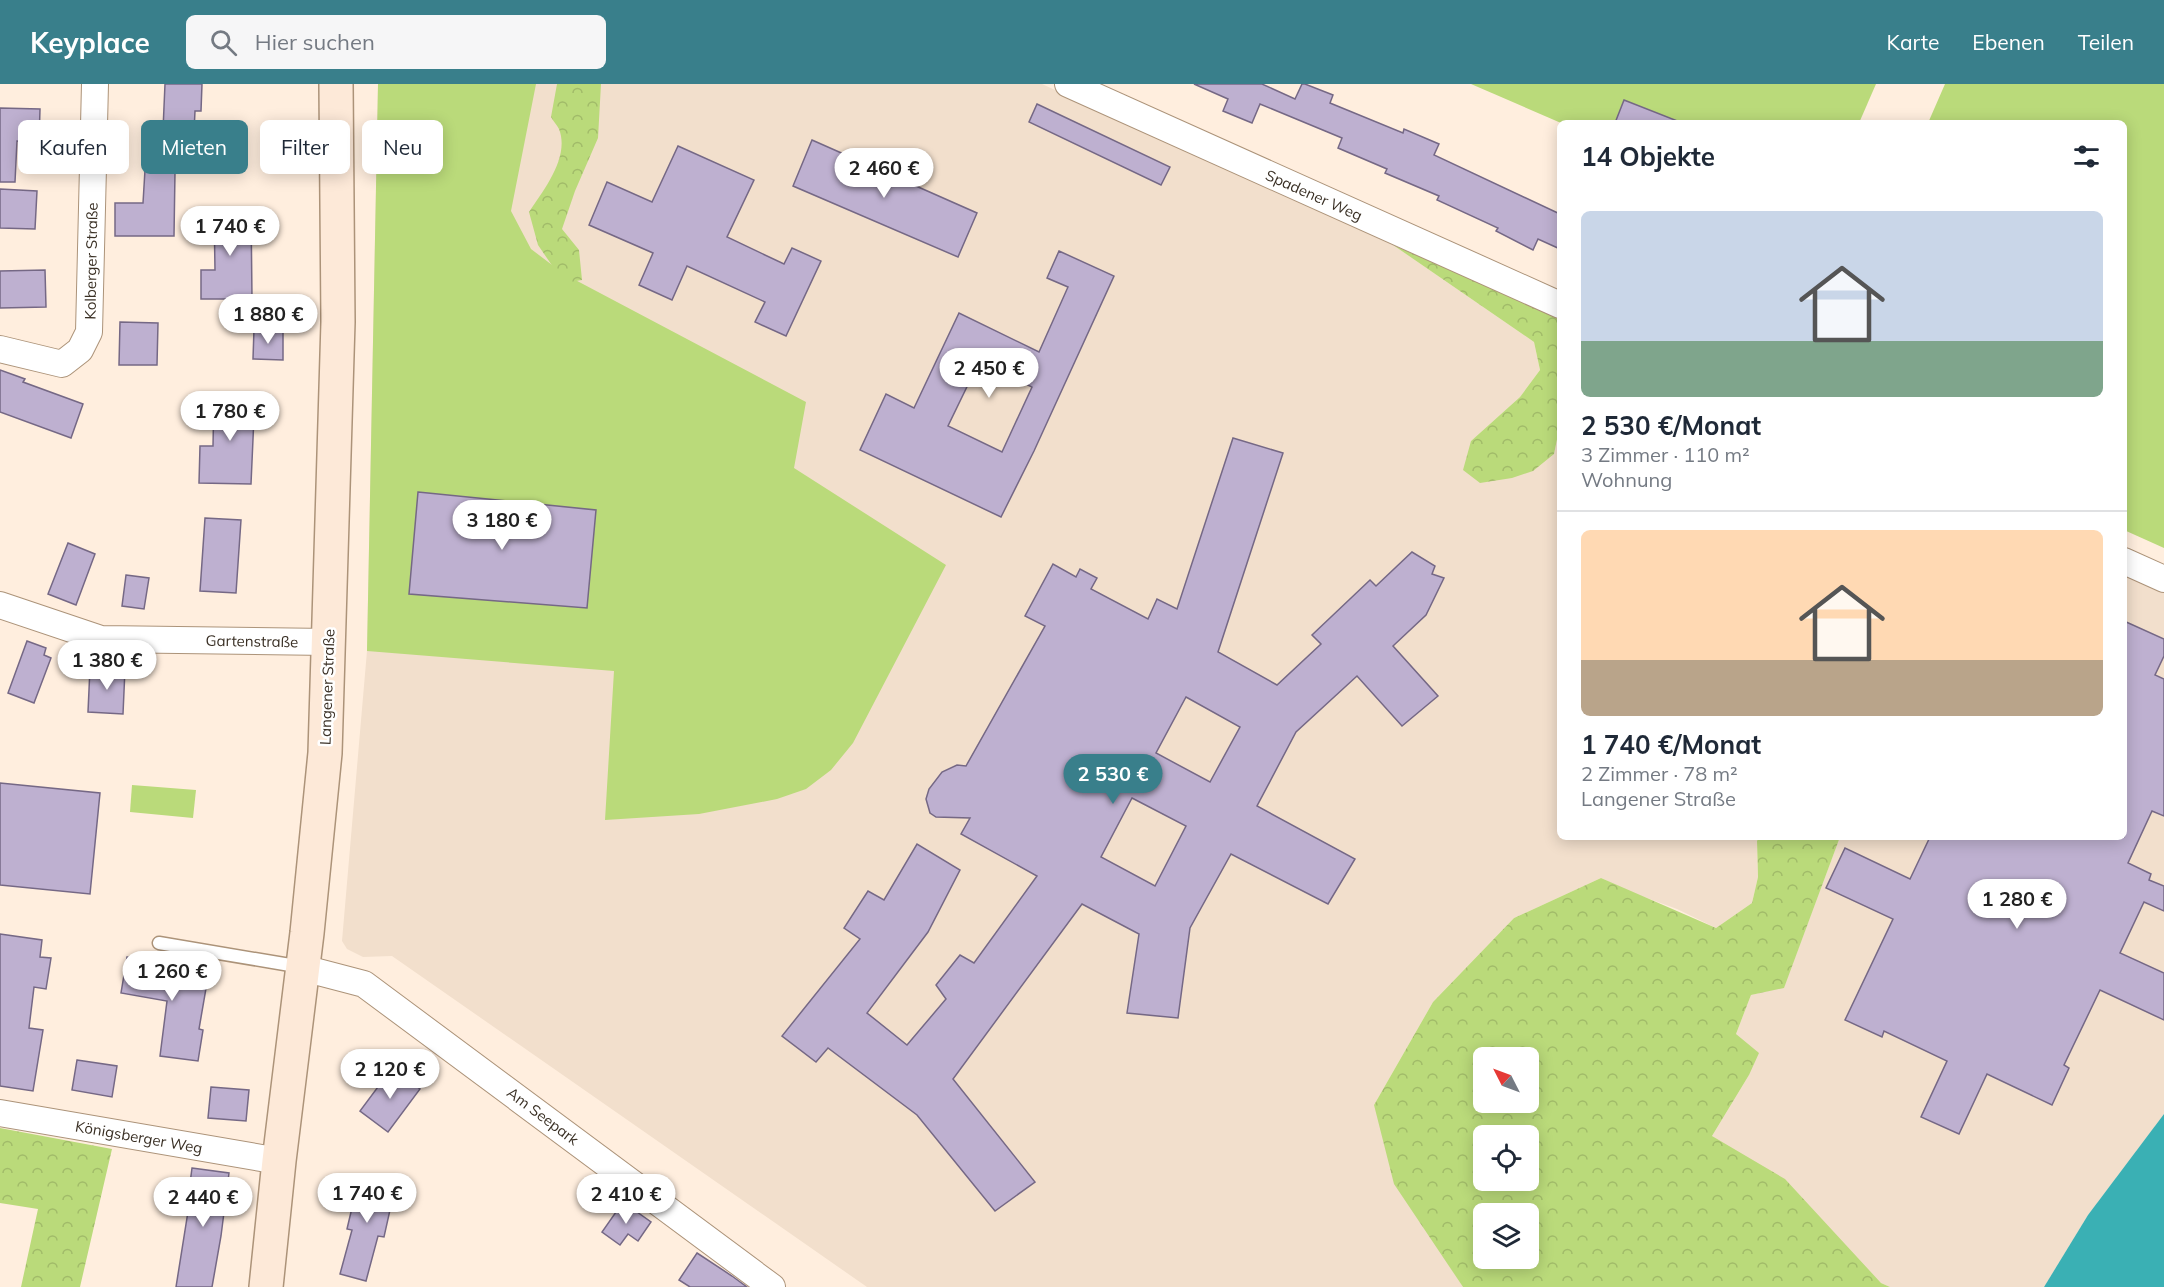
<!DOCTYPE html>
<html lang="de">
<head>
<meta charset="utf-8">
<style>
	body { margin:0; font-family:Mulish,sans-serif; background:#f6f6f7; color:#1f2937; height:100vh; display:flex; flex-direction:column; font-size:22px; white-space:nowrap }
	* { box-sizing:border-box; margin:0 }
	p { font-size:20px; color:#747a83 }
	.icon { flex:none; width:33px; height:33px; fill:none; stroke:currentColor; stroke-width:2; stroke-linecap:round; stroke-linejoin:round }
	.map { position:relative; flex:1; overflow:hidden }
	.side { position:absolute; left:1557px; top:36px; width:570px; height:720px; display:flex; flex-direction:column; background:#fff; border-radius:9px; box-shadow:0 3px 15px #0003 }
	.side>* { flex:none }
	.hud { position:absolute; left:18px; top:36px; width:570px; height:54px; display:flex; gap:12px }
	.needle { width:39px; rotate:312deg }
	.buttons { position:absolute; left:1473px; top:963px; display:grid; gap:12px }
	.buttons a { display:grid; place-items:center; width:66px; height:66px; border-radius:9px; background:#fff; box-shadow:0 3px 15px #0003; font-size:30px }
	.price { position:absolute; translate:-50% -51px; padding:0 14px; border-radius:21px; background:#fff; color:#222; font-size:20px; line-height:39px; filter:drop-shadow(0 2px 3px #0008) }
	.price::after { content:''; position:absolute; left:50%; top:36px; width:18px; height:14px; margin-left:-9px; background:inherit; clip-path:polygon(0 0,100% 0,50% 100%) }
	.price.on { background:#397f8b; color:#fff }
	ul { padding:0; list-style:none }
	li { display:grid; align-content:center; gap:12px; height:318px; padding:0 24px }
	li+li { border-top:2px solid #e0e1e3 }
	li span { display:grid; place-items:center; height:186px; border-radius:9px; color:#555 }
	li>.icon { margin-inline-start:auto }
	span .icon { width:108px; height:108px; fill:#fffc; stroke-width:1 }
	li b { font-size:26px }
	h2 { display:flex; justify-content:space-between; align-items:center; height:72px; padding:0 24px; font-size:26px }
	.chip { padding:0 21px; border-radius:9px; background:#fff; box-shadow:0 3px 15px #0003; font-size:21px; line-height:54px }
	.chip.on { background:#397f8b; color:#fff }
	header { display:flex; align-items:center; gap:36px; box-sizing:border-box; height:84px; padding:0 30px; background:#397f8b; color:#fff }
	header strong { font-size:28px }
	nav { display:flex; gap:33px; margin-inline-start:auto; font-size:21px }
	.search { width:420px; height:54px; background:#f6f6f7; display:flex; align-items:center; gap:15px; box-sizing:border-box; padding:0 21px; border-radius:9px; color:#747a83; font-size:22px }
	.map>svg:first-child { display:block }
	.built { fill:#f2dfcc }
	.green { fill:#bada7a }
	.forest { fill:url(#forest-crowns); fill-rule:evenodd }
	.water { fill:#3ab0b4 }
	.building { fill:#beb0d0; stroke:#756885; stroke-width:1.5; fill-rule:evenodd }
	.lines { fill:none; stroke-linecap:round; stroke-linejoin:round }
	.lane-casing { stroke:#ac9379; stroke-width:15 }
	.street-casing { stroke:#ac9379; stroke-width:28 }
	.secondary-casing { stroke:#ac9379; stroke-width:36 }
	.lane { stroke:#fff; stroke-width:12 }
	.street { stroke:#fff; stroke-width:26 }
	.secondary { stroke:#fde9d8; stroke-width:33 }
	.labels { text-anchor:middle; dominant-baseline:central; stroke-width:5; stroke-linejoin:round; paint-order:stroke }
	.street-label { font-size:15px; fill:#392f24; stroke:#fff }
</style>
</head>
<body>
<header>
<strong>Keyplace</strong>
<div class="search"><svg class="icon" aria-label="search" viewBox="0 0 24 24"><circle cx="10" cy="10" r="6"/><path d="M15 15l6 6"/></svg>Hier suchen</div>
<nav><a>Karte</a><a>Ebenen</a><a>Teilen</a></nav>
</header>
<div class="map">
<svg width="2164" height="1203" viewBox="0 0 2164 1203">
	<defs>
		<pattern id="forest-crowns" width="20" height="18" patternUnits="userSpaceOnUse" patternTransform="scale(1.5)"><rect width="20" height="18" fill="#bada7a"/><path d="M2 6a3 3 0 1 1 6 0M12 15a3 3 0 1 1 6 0" fill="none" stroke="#a1bb69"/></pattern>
	</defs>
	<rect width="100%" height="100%" fill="#ffeede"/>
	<g class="built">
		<polygon points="378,0 1042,0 1393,161 1534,258 1540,286 1520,313 1471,357 1554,370 1560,341 1560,753 1759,753 1757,757 1758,793 1752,819 1716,844 1677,825 1633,809 1601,794 1514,834 1433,918 1374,1021 1436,1161 1463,1203 867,1203 392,872 363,873 347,865 342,857 367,567"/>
		<polygon points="2124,487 2164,504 2164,1030 2088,1131 2044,1203 1890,1203 1881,1199 1712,1052 1749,991 1736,950 1751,911 1784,903 1840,753 2124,753"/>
	</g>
	<g class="green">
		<polygon points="378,0 536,0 511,127 531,165 564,190 806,318 794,384 946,481 853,659 831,686 806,705 777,715 699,730 605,736 614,587 367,567"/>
		<polygon points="1471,0 1876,0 1859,39 1561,39"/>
		<polygon points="1945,0 2164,0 2164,464 2124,446 2124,39 1928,39"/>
		<polygon points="132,701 196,706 193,734 130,728"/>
	</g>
	<g class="forest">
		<path d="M557,0h44l-3,54 -23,53 -13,38 17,21 3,30 -18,3 -26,-38 -9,-33c15,-22 41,-55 30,-83 -2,-4 -6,-8 -8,-12z"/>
		<polygon points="1393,161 1560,233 1560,341 1554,370 1533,387 1512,394 1480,399 1463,386 1471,357 1520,313 1540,286 1534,258"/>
		<path d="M1759,753h81l-56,151 -33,7 -15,39 23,19 -10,22 -37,61 73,43 96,104 9,4h-427l-69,-103 -20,-79 59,-103 81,-84 87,-40 115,50 36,-25 6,-26 -1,-36zM1484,974h44v44h-44zM1484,1052h44v44h-44zM1484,1130h44v44h-44z"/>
		<polygon points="0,1044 112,1065 80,1203 21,1203 38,1125 0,1119"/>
	</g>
	<polygon class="water" points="2164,1030 2164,1203 2044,1203 2088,1131"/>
	<g class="building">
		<polygon points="165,0 202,0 201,27 195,27 192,89 175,88 174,152 115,152 115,119 143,119 145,86 155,87 157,46 163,46"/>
		<polygon points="1194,0 1262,0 1295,15 1302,0 1305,0 1333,11 1330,19 1403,49 1404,45 1439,60 1434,71 1560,130 1560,165 1538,155 1533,166 1496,147 1498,144 1437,116 1439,112 1385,89 1387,85 1338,64 1342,54 1260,20 1252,39 1223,27 1228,15"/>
		<polygon points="1624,16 1680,38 1679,39 1615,39"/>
		<polygon points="1037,20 1170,83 1161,101 1029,38"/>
		<polygon points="0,24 40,25 39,58 17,57 15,98 0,98"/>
		<polygon points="812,56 977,129 958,173 793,102"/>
		<polygon points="678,62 754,96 727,153 784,180 792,164 821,177 786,252 755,238 765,218 687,182 672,216 639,201 653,169 589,141 607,98 652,118"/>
		<polygon points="0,105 37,107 35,145 0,144"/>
		<polygon points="251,124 252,215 201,215 201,186 215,186 214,125"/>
		<path d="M1059,167l55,25 -80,175 -33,66 -141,-67 26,-56 28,14 45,-95 80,39 29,-65 -21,-9zM979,278l53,25 -30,65 -54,-26z"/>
		<polygon points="45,186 46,223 0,224 0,187"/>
		<polygon points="120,238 158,239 157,281 119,281"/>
		<polygon points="254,245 283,246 283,276 253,275"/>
		<polygon points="0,286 25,295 23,298 83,320 71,354 0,328"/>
		<polygon points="214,310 255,310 251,400 199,399 200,362 213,362"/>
		<path d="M1233,354l50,15 -65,199 59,33 44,-41 -9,-9 58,-55 6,6 36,-34 23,14 -3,8 12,4 -18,37 -33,31 45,50 -36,30 -45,-50 -61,56 -39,74 98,53 -27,45 -97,-50 -41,74 -12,90 -51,-5 12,-79 -57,-30 -129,175 82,103 -40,29 -78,-96 -89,-67 -12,14 -34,-26 78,-97 -16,-11 24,-37 16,9 33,-56 43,26 -32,62 -61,81 40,32 39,-46 -10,-14 24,-30 14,8 63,-87 -76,-42 9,-16 -34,-1 -6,-4 -4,-14 3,-10 13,-17 15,-7 9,1 79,-140 -20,-10 28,-52 23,13 4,-8 17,9 -6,11 57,30 9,-20 20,10zM1186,613l54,30 -30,55 -54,-29zM1132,714l54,28 -31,60 -54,-29z"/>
		<polygon points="418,408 596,426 587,524 409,510"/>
		<polygon points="205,434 241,436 236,509 200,507"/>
		<polygon points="68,459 95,470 76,521 48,510"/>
		<polygon points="126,491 149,494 144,525 122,522"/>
		<polygon points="2124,537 2164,555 2164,572 2155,591 2164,595 2164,732 2152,727 2128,779 2151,790 2149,796 2164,802 2164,827 2144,818 2120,869 2164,889 2164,936 2100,906 2064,981 2069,984 2052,1021 1987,990 1959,1050 1921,1033 1947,977 1884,947 1882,953 1845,936 1893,835 1826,804 1845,764 1910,795 1930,753 2124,753"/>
		<polygon points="27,557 46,564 44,571 51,574 34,619 8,609"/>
		<polygon points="90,584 125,585 123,630 88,628"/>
		<polygon points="0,699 100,709 90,810 0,801"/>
		<polygon points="0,850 42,856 40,873 51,874 46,905 34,903 29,944 43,946 33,1007 0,1002"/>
		<polygon points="127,873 209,887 199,945 203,946 198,977 160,972 167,917 121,909"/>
		<polygon points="77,976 117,982 112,1013 72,1006"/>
		<polygon points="392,984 420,1005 388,1048 360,1027"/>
		<polygon points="211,1003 249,1006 246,1037 208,1034"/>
		<polygon points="192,1084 229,1089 221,1152 212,1203 176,1203 190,1115 188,1115"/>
		<polygon points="360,1090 396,1099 384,1153 378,1152 366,1197 340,1190 352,1146 347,1145"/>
		<polygon points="623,1118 651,1138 638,1157 628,1150 620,1161 602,1148"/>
		<polygon points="697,1169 732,1192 747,1203 690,1203 679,1196"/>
	</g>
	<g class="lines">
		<g class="lane-casing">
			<polyline id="lane" points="159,859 302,883"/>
		</g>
		<g class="street-casing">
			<g id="street">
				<polyline points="1068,0 1560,221"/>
				<polyline points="0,265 62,280 80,266 89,248 95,0"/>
				<polyline points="2124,477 2164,495"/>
				<polyline points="0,521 101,555 329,558"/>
				<polyline points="303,884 364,900 772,1203"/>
				<polyline points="0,1029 279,1077"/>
			</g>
		</g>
		<g class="secondary-casing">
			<polyline id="secondary" points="266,1203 279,1077 307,849 325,669 338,238 336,0"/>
		</g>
		<use href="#lane" class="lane"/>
		<use href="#street" class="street"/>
		<use href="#secondary" class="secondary"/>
	</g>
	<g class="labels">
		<g class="street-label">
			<text transform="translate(1314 111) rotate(24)">Spadener Weg</text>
			<text transform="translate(91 177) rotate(-89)">Kolberger Straße</text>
			<text transform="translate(252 557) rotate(1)">Gartenstraße</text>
			<text transform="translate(327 603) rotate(-88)">Langener Straße</text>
			<text transform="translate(543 1032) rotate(37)">Am Seepark</text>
			<text transform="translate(139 1053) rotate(10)">Königsberger Weg</text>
		</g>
	</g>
</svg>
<div class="buttons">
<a><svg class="needle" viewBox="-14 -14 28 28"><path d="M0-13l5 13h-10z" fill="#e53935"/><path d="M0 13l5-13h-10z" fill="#747a83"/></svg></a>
<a><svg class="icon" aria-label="locate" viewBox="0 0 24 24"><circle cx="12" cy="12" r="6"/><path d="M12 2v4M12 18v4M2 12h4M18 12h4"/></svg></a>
<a><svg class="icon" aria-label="layers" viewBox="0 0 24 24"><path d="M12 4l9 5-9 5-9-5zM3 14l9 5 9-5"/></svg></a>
</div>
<b class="price" style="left:884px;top:115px">2 460 €</b>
<b class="price" style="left:230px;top:173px">1 740 €</b>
<b class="price" style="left:268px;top:261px">1 880 €</b>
<b class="price" style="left:989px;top:315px">2 450 €</b>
<b class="price" style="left:230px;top:358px">1 780 €</b>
<b class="price" style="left:502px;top:467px">3 180 €</b>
<b class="price" style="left:107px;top:607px">1 380 €</b>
<b class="price on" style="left:1113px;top:721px">2 530 €</b>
<b class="price" style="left:2017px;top:846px">1 280 €</b>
<b class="price" style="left:172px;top:918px">1 260 €</b>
<b class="price" style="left:390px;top:1016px">2 120 €</b>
<b class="price" style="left:367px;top:1140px">1 740 €</b>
<b class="price" style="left:626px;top:1141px">2 410 €</b>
<b class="price" style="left:203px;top:1144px">2 440 €</b>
<div class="hud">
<a class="chip">Kaufen</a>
<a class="chip on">Mieten</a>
<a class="chip">Filter</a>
<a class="chip">Neu</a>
</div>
<section class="side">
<h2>14 Objekte<svg class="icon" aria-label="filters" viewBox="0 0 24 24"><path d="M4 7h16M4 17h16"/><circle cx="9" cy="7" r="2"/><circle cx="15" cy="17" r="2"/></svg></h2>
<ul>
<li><span style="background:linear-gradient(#c9d6e8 70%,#7fa58c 0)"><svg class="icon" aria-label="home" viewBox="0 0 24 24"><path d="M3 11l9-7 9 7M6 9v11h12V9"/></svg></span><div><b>2 530 €/Monat</b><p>3 Zimmer · 110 m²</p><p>Wohnung</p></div></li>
<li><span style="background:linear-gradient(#ffd9b3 70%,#b9a48a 0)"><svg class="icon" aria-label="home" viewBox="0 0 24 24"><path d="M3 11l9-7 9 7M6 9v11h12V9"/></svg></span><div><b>1 740 €/Monat</b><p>2 Zimmer · 78 m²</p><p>Langener Straße</p></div></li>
</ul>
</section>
</div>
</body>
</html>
